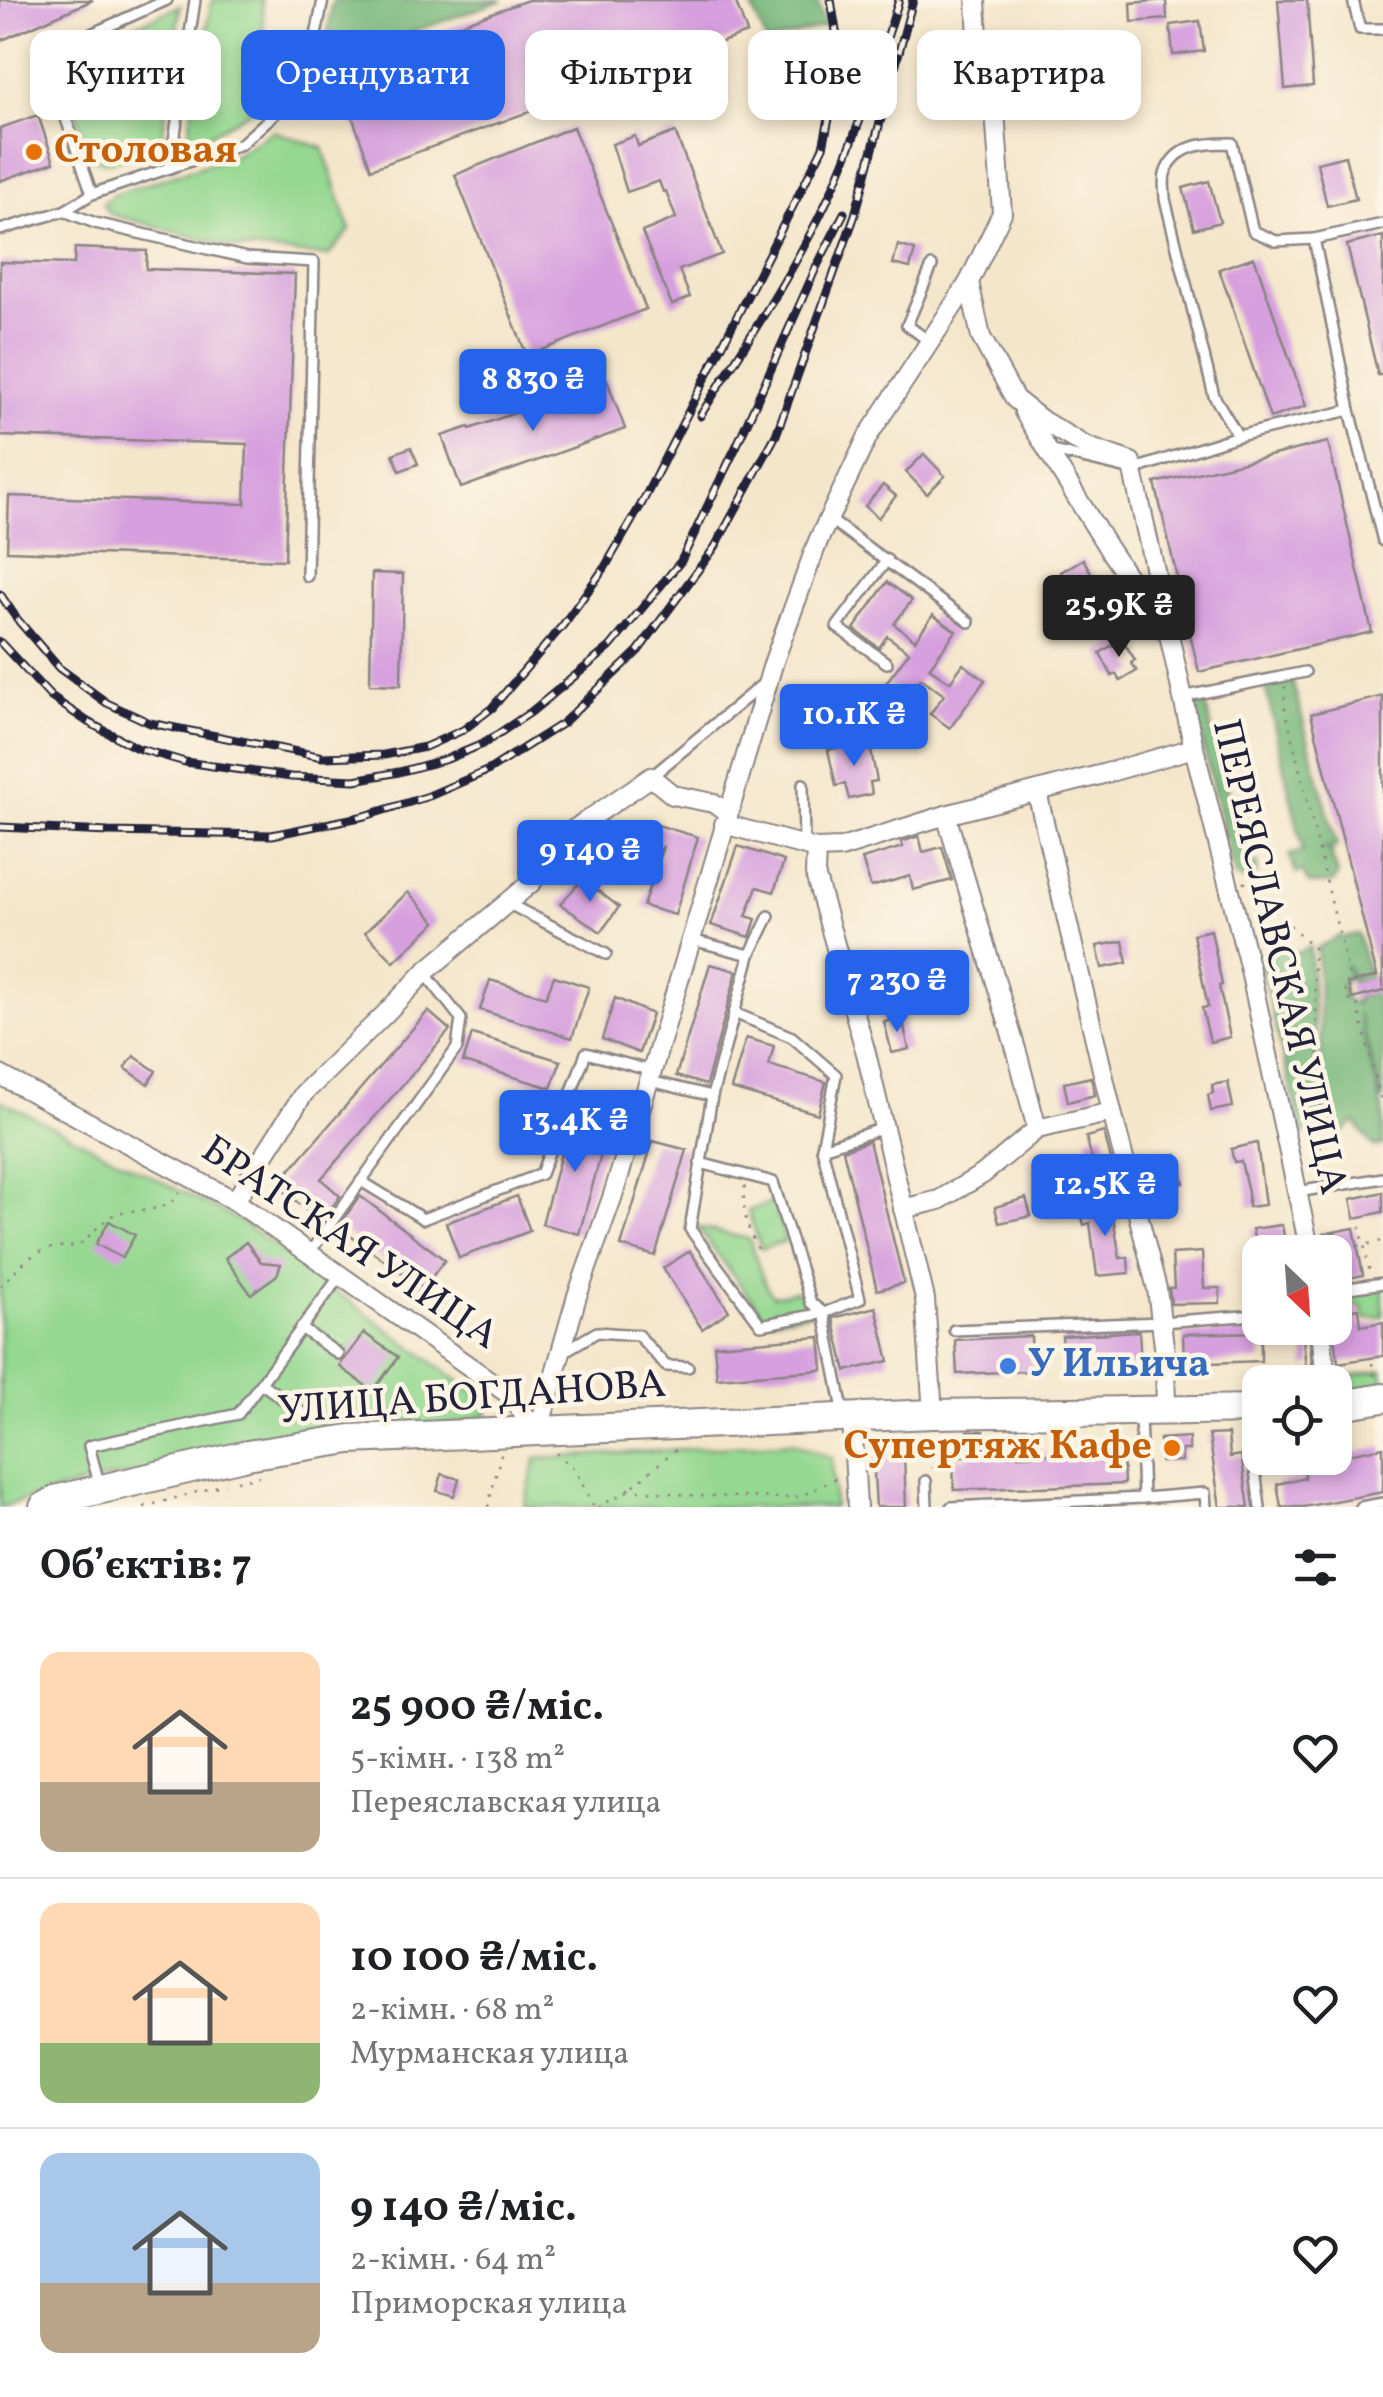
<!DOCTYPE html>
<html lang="uk">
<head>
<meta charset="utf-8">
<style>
	body { margin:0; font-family:Vollkorn,serif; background:#f6f6f6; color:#202124; height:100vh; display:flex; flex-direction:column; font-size:38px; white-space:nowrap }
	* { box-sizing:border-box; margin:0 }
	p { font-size:32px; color:#757577 }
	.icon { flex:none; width:55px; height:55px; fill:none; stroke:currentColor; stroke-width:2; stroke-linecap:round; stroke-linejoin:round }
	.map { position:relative; height:1507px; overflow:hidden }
	.panel { display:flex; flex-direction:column; background:#fff; flex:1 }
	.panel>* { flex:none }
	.hud { position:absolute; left:30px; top:30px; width:1325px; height:90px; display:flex; gap:20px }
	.needle { width:65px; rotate:155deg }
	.fabs { position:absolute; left:1242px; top:1235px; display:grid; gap:20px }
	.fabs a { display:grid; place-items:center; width:110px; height:110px; border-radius:20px; background:#fff; box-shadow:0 5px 15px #0003; font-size:50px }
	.price { position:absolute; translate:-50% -85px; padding:0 22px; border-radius:10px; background:#2563eb; color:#fff; font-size:32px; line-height:65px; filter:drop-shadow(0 2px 5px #0008) }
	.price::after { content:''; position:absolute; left:50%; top:60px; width:30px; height:22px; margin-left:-15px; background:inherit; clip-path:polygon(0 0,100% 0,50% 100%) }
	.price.current { background:#222; color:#fff }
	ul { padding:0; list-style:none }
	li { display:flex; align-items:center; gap:30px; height:250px; padding:0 40px }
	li+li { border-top:2px solid #e0e0e0 }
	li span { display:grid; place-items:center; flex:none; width:280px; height:200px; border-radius:20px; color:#555 }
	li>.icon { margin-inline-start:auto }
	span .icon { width:120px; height:120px; fill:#fffc; stroke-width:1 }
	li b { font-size:42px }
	h2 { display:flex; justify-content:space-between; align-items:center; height:120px; padding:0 40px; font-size:42px }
	.tag { padding:0 35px; border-radius:20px; background:#fff; box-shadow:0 5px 15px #0003; font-size:35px; line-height:90px }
	.tag.current { background:#2563eb; color:#fff }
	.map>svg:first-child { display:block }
	.green { fill:#95d891; stroke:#5c7d66; stroke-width:2.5 }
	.forest { fill:#78b87b; stroke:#4d6d5b; stroke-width:2.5; fill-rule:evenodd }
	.building { fill:#d69fde }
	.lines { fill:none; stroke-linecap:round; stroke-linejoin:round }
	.lane-casing { stroke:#8b8483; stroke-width:14 }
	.street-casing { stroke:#8b8483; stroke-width:22 }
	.primary-casing { stroke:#8b8483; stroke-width:32 }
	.path { stroke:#8b8483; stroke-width:2.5; stroke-dasharray:2.5 8; stroke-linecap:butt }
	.lane { stroke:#fff; stroke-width:9 }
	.street { stroke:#fff; stroke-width:18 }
	.primary { stroke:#fff; stroke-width:28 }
	.rail-casing { stroke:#22223b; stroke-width:9 }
	.rail { stroke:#fcf5e5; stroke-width:5; stroke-dasharray:15; stroke-linecap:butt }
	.food-dot { fill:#e8710a; stroke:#fcf5e5; stroke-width:4 }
	.shop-dot { fill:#3f7fe0; stroke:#fcf5e5; stroke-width:4 }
	.labels { text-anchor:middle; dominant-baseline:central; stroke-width:9; stroke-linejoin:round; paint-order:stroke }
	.food-label { font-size:40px; font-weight:bold; fill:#c56008; stroke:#fcf5e5; text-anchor:start }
	.street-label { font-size:40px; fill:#22223b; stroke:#fcf5e5 }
	.shop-label { font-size:40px; font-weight:bold; fill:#366cbe; stroke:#fcf5e5; text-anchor:start }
</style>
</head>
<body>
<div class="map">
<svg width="1383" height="1507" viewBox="0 0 1383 1507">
	<rect width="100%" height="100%" fill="#fcf5e5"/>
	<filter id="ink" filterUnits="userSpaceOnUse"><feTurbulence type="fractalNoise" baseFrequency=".01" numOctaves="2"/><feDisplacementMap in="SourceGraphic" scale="20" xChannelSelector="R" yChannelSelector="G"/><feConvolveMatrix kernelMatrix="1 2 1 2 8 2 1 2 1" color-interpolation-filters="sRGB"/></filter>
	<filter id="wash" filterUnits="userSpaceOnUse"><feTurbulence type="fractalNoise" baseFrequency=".0048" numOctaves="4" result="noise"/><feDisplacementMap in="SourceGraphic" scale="40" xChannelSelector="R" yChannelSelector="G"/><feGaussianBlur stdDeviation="2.25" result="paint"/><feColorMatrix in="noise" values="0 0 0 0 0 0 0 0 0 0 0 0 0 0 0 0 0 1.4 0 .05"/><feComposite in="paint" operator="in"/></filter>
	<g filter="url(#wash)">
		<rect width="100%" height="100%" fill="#f4e6cb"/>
		<g class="green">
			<polygon points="212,0 262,0 268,101 186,148"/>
			<polygon points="180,6 161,146 108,163 88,157 62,57"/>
			<polygon points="273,131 323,148 350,230 328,256 235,248 110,214 103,204 113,195 233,156"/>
			<polygon points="0,1100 240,1221 482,1398 488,1414 473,1421 99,1480 0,1507"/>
			<polygon points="773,1202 786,1241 761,1249 748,1211"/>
			<path d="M697,1227l52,12c9,20 10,40 24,57l23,-5 19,21 -48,8z"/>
			<polygon points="1383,1286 1383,1317 1365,1319 1362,1305 1336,1307 1336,1293"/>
			<polygon points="1383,1370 1383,1385 1355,1390 1353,1376"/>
			<polygon points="792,1442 832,1458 834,1507 524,1507 536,1459"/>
		</g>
		<g class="forest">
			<polygon points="334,0 503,0 352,53 325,60 331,7"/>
			<polygon points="749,0 817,0 825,26 767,43"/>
			<polygon points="1291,676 1337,846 1326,849 1334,852 1331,854 1338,874 1333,883 1309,884 1303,872 1296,874 1289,855 1303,851 1264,681"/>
			<polygon points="1203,695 1247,865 1257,863 1257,873 1250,882 1248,879 1244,880 1235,877 1191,697"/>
			<path d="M1358,934l25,94v74l-25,-90 25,101v32l-9,2 -19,-25 -14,12 -17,-9 -7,-177 22,-12 1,2zM1346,964l6,18 11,-2 4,15 -11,4v5l-9,-3 -5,-17 7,-5z"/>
			<polygon points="1284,947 1290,948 1296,953 1310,947 1320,1130 1302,1134 1260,965 1274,951"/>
		</g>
		<g id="blocks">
			<g class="building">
				<polygon points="0,0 93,0 0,41"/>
				<polygon points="528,0 735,0 747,33 371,169 335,69"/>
				<polygon points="1166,0 1167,19 1132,22 1131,3"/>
				<polygon points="1278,0 1307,0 1313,86 1285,89"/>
				<polygon points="1200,21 1204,51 1173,55 1170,25"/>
				<polygon points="1048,47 1050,59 1029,63 1027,51"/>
				<polygon points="1070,59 1071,61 1119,59 1120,82 1072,85 1072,94 1055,95 1053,60"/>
				<polygon points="38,115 54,162 0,181 0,128"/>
				<polygon points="573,127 646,309 527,356 455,175"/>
				<polygon points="675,132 722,254 679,270 690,297 672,305 642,232 676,218 666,191 663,192 659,181 627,192 612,144 635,136 638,146"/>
				<polygon points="1345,156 1356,199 1327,206 1317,163"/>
				<polygon points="1209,181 1220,222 1194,229 1183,188"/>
				<polygon points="1383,236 1383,375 1378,375 1347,245"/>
				<polygon points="898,245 915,250 910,268 893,264"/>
				<polygon points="75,248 147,251 146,269 295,274 285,560 7,551 9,496 245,504 247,444 0,436 0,262 74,264"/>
				<polygon points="1254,257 1306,406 1270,418 1219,269"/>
				<polygon points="607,380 625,429 461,488 442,436 469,427 470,429"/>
				<polygon points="1328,442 1372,632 1199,672 1155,483"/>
				<polygon points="411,447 418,464 400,471 393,454"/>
				<polygon points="924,454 945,476 927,494 906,472"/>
				<polygon points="883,485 896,496 878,518 865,506"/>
				<polygon points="1083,559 1102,591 1080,604 1061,572"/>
				<polygon points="372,573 403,574 401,685 370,684"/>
				<polygon points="887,582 912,600 894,624 915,640 933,615 956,631 929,668 950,682 963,664 985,680 950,728 930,714 944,695 921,678 907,698 886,683 909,652 887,636 879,648 854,629"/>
				<polygon points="1132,606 1146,629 1131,636 1119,613"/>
				<polygon points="1122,639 1135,660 1131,663 1137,671 1120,681 1116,674 1112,676 1100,653"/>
				<polygon points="1383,696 1383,991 1352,999 1348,984 1377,976 1311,714"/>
				<polygon points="869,741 877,781 870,782 872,794 849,799 845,784 836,786 828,750"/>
				<polygon points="654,824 698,837 675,915 643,906 663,846 654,859 644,856"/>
				<polygon points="919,836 923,852 942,847 952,880 913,890 910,876 871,887 862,859 903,847 901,842"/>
				<polygon points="738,846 784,861 774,892 757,887 746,916 756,919 750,937 711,925"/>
				<polygon points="583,879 619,907 601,932 560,904"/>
				<polygon points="408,892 436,922 394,962 365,932"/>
				<polygon points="1211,930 1222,985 1219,986 1230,1037 1210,1042 1202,1008 1208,1007 1193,934"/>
				<polygon points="1123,941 1127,963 1102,968 1097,946"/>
				<polygon points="897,951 903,976 874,984 868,959"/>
				<polygon points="710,964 737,971 706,1085 676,1076"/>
				<polygon points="554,976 589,987 572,1038 480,1010 490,980 546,997"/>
				<polygon points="615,998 652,1014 639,1053 602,1039"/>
				<polygon points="428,1011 450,1030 321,1179 340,1196 324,1218 322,1216 318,1220 277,1185"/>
				<polygon points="902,1018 909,1049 892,1053 884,1022"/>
				<polygon points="472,1034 561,1061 551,1088 463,1062"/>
				<polygon points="746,1038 774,1046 769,1065 826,1082 818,1114 731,1089"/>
				<polygon points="134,1056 156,1071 148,1084 125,1068"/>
				<polygon points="1091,1077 1095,1095 1068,1102 1064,1083"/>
				<polygon points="1228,1082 1233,1107 1211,1111 1208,1095 1213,1093 1212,1085"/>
				<polygon points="571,1116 609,1126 579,1234 542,1224"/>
				<polygon points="1104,1132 1115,1176 1098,1181 1086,1137"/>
				<polygon points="653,1141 687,1150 655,1256 621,1246"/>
				<polygon points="869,1141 904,1283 877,1290 843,1150"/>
				<polygon points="1257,1143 1265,1205 1248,1207 1248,1192 1241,1161 1234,1162 1231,1149"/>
				<polygon points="1177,1154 1184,1183 1155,1190 1149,1160"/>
				<polygon points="1383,1192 1383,1212 1355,1218 1351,1199"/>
				<polygon points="360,1196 445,1260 423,1288 338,1227"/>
				<polygon points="517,1196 530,1231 459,1258 446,1223"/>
				<polygon points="1026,1198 1031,1216 999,1223 995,1207"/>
				<polygon points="1111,1200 1115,1216 1113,1217 1120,1258 1128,1257 1129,1273 1097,1276 1090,1223 1084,1225 1080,1209"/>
				<polygon points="109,1221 135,1235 122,1258 96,1244"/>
				<polygon points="1282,1225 1286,1246 1258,1254 1252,1229"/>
				<polygon points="1354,1228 1363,1275 1335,1281 1335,1252 1326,1252 1323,1234"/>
				<polygon points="246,1242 261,1262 281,1264 277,1275 251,1294 225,1258"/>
				<polygon points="690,1251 729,1311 702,1329 663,1268"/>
				<polygon points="1202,1252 1204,1288 1220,1288 1220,1303 1171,1304 1169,1288 1174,1288 1172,1254"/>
				<polygon points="876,1307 889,1361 846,1371 833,1318"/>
				<polygon points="1359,1308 1361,1326 1383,1322 1383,1356 1338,1363 1334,1328 1335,1312"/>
				<polygon points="1302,1328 1309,1328 1312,1364 1306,1368"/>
				<polygon points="1139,1331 1141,1365 1064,1370 1062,1336"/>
				<polygon points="1261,1332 1261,1361 1184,1364 1183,1334"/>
				<polygon points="364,1333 398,1357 373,1391 339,1366"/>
				<polygon points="1031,1336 1032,1371 957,1374 955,1340"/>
				<polygon points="820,1337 823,1370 717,1378 714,1345"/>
				<polygon points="968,1431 984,1431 984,1456 1123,1452 1124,1484 954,1490 953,1457 968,1457"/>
				<polygon points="1228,1434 1230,1457 1241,1455 1249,1507 1220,1507 1209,1435"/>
				<polygon points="1189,1437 1189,1450 1182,1450 1182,1461 1161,1462 1160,1439"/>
				<polygon points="1383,1447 1383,1492 1303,1507 1281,1507 1277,1484 1305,1478 1303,1463"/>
				<polygon points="904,1455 906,1507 876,1507 873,1457"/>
				<polygon points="442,1474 459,1479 454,1496 437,1491"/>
			</g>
		</g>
	</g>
	<g filter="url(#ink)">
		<use href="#blocks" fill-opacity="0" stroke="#8b8483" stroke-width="2.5"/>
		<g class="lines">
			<g class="lane-casing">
				<g id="lane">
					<polyline points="1353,0 1360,29 1383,29"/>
					<polyline points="170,168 195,0"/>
					<polyline points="92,194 44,55 167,0"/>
					<polyline points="64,211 95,223 247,258 314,262 307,576"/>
					<polyline points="0,230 64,211 92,194 241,144 306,86 323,0"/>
					<polyline points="930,342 907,325 932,266"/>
					<polyline points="1350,410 1314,239 1383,224"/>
					<path d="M1238,436l-24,-40 -49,-197c0,-7 -2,-18 0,-25 10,-30 40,-31 67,-31l21,88 23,10 38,-2"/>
					<polyline points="1049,450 1132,470 1238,436 1350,410 1383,541"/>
					<polyline points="829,519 969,622"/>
					<polyline points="887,560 837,627 887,663"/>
					<polyline points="1182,697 1305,672"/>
					<polyline points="651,777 764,683"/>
					<polyline points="803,784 804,846"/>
					<polyline points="507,903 606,954"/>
					<polyline points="692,940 750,955"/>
					<polyline points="734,1013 792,1037 836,1075 822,1148 884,1128"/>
					<polyline points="650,1081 712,1096 750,955 769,916"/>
					<polyline points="712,1096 690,1229 761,1325 824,1313"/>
					<polyline points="822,1148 860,1299 824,1313 844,1415"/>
					<polyline points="700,1163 773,1182 811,1303 824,1313"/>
					<polyline points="361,1181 423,1219 541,1174 586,1053 652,1071"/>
					<polyline points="1297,1192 1383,1178"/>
					<polyline points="310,1252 457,1048 461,1019 425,973"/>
					<polyline points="1335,1290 1383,1283"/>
					<polyline points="301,1328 338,1354"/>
					<polyline points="954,1330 1161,1322 1257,1315"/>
					<polyline points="563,1352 597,1332 638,1335 666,1366 688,1367"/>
					<polyline points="261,1383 301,1412"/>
					<polyline points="1253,1456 1260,1507"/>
					<polyline points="926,1481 927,1507"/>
					<polyline points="100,1487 89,1446 238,1414 340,1276"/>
					<polyline points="1143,1498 1205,1493 1206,1507"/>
					<polyline points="951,1507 1143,1498 1140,1415"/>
					<polyline points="1361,1507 1383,1503"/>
				</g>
			</g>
			<g class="street-casing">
				<g id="street">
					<polyline points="969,282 981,337 1015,399 1043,421 1085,446 1131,462 1194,748 1250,970 1310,1252"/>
					<polyline points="1024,412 1108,548 1163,630"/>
					<polyline points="1037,792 1112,1112 1157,1289 1165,1354 1166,1412"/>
					<polyline points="946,815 1018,1056 1037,1129 1112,1112"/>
					<polyline points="724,824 816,849 841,848 946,815 1103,774 1194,748"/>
					<polyline points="816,849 815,874 866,1053 925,1299 933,1414"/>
					<polyline points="0,1075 235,1201 507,1393 538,1432"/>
					<polyline points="235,1201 304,1093 385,1014 425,972 532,882 554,850 573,830 651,777 673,795 713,803 728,811"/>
					<polyline points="903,1209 939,1200 983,1174 1037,1129"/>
					<polyline points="1321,1328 1326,1382"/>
					<polyline points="852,1418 857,1507"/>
					<polyline points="538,1432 577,1296 612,1198 652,1071 774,661 818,541 868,436 969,282 1002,213 995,110 978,38 976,0"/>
				</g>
			</g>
			<g class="primary-casing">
				<g id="primary">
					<polyline points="1335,1406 1383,1398"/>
					<polyline points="44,1507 59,1499 247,1455 350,1439 933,1414 1260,1409"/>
				</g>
			</g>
			<g class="path">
				<polyline points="1285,686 1284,704 1350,980 1344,985 1348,1000 1357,1003 1383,1108"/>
				<polyline points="1244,882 1313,947 1322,1130 1319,1174"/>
				<path d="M745,1186c-4,27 3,47 17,70"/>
				<polyline points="1360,1226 1370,1273"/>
				<polyline points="1358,1246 1383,1241"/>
				<path d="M0,1286c27,-27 36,-41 78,-40 14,-10 27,-31 44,-34 22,-4 44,2 58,-20"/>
				<polyline points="1372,1363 1374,1377"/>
				<polyline points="930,1436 932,1468"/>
				<polyline points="556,1453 575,1470 594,1507"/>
				<polyline points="237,1481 259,1476"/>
				<polyline points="628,1489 699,1496 792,1498 810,1492 837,1477"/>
				<polyline points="144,1507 225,1484"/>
				<polyline points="488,1507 501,1454"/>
				<polyline points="598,1507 626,1492 676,1449"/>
			</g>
			<use href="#lane" class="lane"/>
			<use href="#street" class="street"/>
			<use href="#primary" class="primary"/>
			<g class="rail-casing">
				<g id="rail">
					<path d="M700,416c44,-70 90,-138 126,-213 31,-65 51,-134 73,-203"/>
					<polyline points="0,594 17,619 59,668 107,703 150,723 323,757 384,755 425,747 463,730 492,708 563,625 605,567 642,503 823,147 841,62 831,0"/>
					<polyline points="0,642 51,697 88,722 137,748 185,762 291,777 355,780 399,772 447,759 483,744 531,712 610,647 681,561 737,445 816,268 844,213"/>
					<polyline points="0,827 108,832 272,835 365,816 429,796 489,770 563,723 638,651 715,547 776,435 855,215 913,0"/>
				</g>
			</g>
			<use href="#rail" class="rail"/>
		</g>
	</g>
	<g class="food-dot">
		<circle cx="34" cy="152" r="10"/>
		<circle cx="1172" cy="1448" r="10"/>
	</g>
	<circle class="shop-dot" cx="1008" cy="1366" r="10"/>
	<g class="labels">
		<g class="food-label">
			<text x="54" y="152">Столовая</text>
			<text x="1152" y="1448" text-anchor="end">Супертяж Кафе</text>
		</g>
		<g class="street-label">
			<text transform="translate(1278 957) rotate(77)">ПЕРЕЯСЛАВСКАЯ УЛИЦА</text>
			<text transform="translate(349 1244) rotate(34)">БРАТСКАЯ УЛИЦА</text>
			<text transform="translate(472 1399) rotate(-4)">УЛИЦА БОГДАНОВА</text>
		</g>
		<g class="shop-label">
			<text x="1028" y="1366">У Ильича</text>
		</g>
	</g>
</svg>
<div class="fabs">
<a><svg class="needle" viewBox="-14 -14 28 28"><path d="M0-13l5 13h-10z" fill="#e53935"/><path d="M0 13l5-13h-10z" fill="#757577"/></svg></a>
<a><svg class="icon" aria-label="locate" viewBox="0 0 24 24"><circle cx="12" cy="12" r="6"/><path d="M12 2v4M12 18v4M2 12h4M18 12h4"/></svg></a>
</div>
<b class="price" style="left:533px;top:434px">8 830 ₴</b>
<b class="price current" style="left:1119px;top:660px">25.9K ₴</b>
<b class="price" style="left:854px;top:769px">10.1K ₴</b>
<b class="price" style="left:590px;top:905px">9 140 ₴</b>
<b class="price" style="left:897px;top:1035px">7 230 ₴</b>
<b class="price" style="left:575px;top:1175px">13.4K ₴</b>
<b class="price" style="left:1105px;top:1239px">12.5K ₴</b>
<div class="hud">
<a class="tag">Купити</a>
<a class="tag current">Орендувати</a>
<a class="tag">Фільтри</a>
<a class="tag">Нове</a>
<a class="tag">Квартира</a>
</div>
</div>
<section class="panel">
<h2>Об’єктів: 7<svg class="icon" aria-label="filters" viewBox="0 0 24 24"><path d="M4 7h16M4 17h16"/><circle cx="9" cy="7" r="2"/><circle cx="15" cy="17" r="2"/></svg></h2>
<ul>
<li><span style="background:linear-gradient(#ffd9b3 65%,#b9a48a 0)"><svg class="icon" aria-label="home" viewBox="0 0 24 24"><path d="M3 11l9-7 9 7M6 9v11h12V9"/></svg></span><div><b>25 900 ₴/міс.</b><p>5-кімн. · 138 m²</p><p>Переяславская улица</p></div><svg class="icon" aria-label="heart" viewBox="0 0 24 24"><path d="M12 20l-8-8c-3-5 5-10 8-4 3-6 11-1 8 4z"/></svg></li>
<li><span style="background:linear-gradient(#ffd9b3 70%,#8fb573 0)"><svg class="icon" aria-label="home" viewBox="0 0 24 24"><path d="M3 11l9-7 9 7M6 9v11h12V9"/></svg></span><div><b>10 100 ₴/міс.</b><p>2-кімн. · 68 m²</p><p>Мурманская улица</p></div><svg class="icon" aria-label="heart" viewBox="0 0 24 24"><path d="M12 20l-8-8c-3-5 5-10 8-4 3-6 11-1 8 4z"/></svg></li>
<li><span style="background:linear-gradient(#a9c7e8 65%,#b9a48a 0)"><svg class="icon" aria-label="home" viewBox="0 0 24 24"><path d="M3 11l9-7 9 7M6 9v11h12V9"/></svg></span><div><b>9 140 ₴/міс.</b><p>2-кімн. · 64 m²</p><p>Приморская улица</p></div><svg class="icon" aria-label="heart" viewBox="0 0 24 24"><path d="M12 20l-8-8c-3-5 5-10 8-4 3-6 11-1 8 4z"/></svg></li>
</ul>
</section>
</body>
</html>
